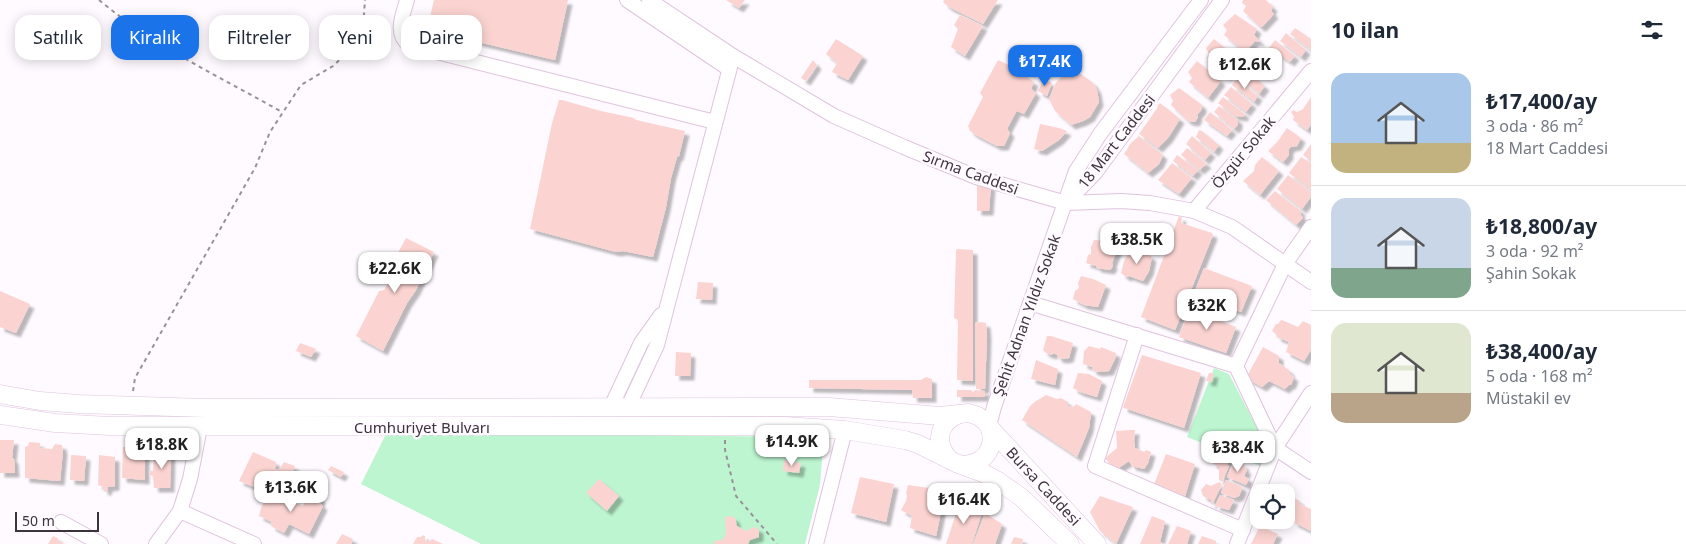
<!DOCTYPE html>
<html lang="tr">
<head>
<meta charset="utf-8">
<style>
	body { margin:0; font-family:"Noto Sans",sans-serif; background:#f2f2f3; color:#1f2937; height:100vh; display:flex; flex-direction:column; font-size:19px; white-space:nowrap }
	* { box-sizing:border-box; margin:0 }
	p { font-size:16px; color:#747a83 }
	.icon { flex:none; width:28px; height:28px; fill:none; stroke:currentColor; stroke-width:2; stroke-linecap:round; stroke-linejoin:round }
	.map { position:relative; flex:1; overflow:hidden }
	.panel { display:flex; flex-direction:column; background:#fff; width:375px }
	.panel>* { flex:none }
	.hud { position:absolute; left:15px; top:15px; width:475px; height:45px; display:flex; gap:10px }
	.fabs { position:absolute; left:1250px; top:484px; display:grid; gap:10px }
	.fabs a { display:grid; place-items:center; width:45px; height:45px; border-radius:10px; background:#fff; box-shadow:0 2px 12px #0003; font-size:25px }
	.scale { position:absolute; left:15px; bottom:12px; width:84px; box-sizing:border-box; padding-left:5px; border:2px solid #3d333d; border-top:0; font-size:14px; line-height:18px; white-space:nowrap; color:#3d333d; -webkit-text-stroke:4px #fffaff; paint-order:stroke }
	.price { position:absolute; translate:-50% -42px; padding:0 11px; border-radius:10px; background:#fff; color:#222; font-size:16px; line-height:32px; filter:drop-shadow(0 1px 2px #0008) }
	.price::after { content:''; position:absolute; left:50%; top:30px; width:15px; height:11px; margin-left:-8px; background:inherit; clip-path:polygon(0 0,100% 0,50% 100%) }
	.price.on { background:#1a73e8; color:#fff }
	ul { padding:0; list-style:none }
	li { display:flex; align-items:center; gap:15px; height:125px; padding:0 20px }
	li+li { border-top:1px solid #e0e1e3 }
	li span { display:grid; place-items:center; flex:none; width:140px; height:100px; border-radius:15px; color:#555 }
	li>.icon { margin-inline-start:auto }
	span .icon { width:60px; height:60px; fill:#fffc; stroke-width:1 }
	li b { font-size:21px }
	h2 { display:flex; justify-content:space-between; align-items:center; height:60px; padding:0 20px; font-size:21px }
	.tag { padding:0 18px; border-radius:15px; background:#fff; box-shadow:0 2px 12px #0003; font-size:18px; line-height:45px }
	.tag.on { background:#1a73e8; color:#fff }
	main { display:flex; flex:1; min-height:0 }
	.map>svg:first-child { display:block }
	.green { fill:#bdf5d0 }
	.building { fill:#fbd4d1; filter:url(#shadow) }
	.lines { fill:none; stroke-linecap:round; stroke-linejoin:round }
	.minor-casing { stroke:#dec4dd; stroke-width:16 }
	.major-casing { stroke:#dec4dd; stroke-width:19 }
	.path { stroke:#999199; stroke-width:2; stroke-dasharray:4 4; stroke-linecap:butt }
	.minor { stroke:#fff; stroke-width:14 }
	.major { stroke:#fff; stroke-width:18 }
	.labels { text-anchor:middle; dominant-baseline:central; stroke-width:5; stroke-linejoin:round; paint-order:stroke }
	.street-label { font-size:15px; fill:#3d333d; stroke:#fffaff }
</style>
</head>
<body>
<main>
<div class="map">
<svg width="1311" height="544" viewBox="0 0 1311 544">
	<defs>
		<filter id="shadow"><feDropShadow dx="4.5" dy="4.5" stdDeviation="1" flood-color="#0004"/></filter>
	</defs>
	<rect width="100%" height="100%" fill="#fffaff"/>
	<g class="green">
		<polygon points="1214,368 1229,374 1268,449 1263,467 1187,437"/>
		<polygon points="387,432 805,437 823,447 820,485 805,544 481,544 361,484"/>
	</g>
	<g class="building">
		<polygon points="434,0 568,0 555,60 427,30"/>
		<polygon points="726,0 745,0 739,8"/>
		<polygon points="944,0 998,0 983,24 949,7 943,2"/>
		<polygon points="1243,0 1266,0 1273,7 1271,11 1274,14 1262,27 1260,27 1243,11 1246,6 1242,3"/>
		<polygon points="1235,14 1257,29 1254,35 1260,41 1260,42 1255,41 1245,52 1224,35 1227,30 1223,25"/>
		<polygon points="960,15 983,26 965,56 951,47 958,29 954,25"/>
		<polygon points="1295,28 1311,39 1311,50 1290,34"/>
		<polygon points="1286,33 1306,50 1301,57 1280,41"/>
		<polygon points="836,39 863,56 848,80 832,72 837,63 826,54"/>
		<polygon points="1214,39 1240,60 1227,76 1207,58 1209,54 1206,48"/>
		<polygon points="1275,40 1295,56 1290,62 1269,48"/>
		<polygon points="1255,53 1274,67 1275,69 1269,75 1249,60"/>
		<polygon points="813,60 817,65 806,81 801,78"/>
		<polygon points="998,60 1013,67 1015,65 1024,69 1022,74 1034,82 1031,89 1036,93 1024,114 1017,111 1016,112 1007,129 1010,133 1004,146 997,146 976,135 970,131 968,126 983,97 980,93"/>
		<polygon points="1197,61 1221,81 1208,98 1189,82 1192,78 1188,72"/>
		<polygon points="1245,70 1265,86 1259,94 1239,77"/>
		<polygon points="1074,72 1081,74 1093,83 1097,90 1099,102 1090,117 1083,121 1071,125 1055,111 1049,99 1055,84 1060,78 1067,73"/>
		<polygon points="1044,79 1052,83 1047,96 1038,91"/>
		<polygon points="1237,79 1258,96 1254,102 1232,85"/>
		<polygon points="1231,87 1252,104 1246,112 1224,95"/>
		<polygon points="1179,88 1202,105 1202,109 1197,115 1198,117 1195,122 1188,121 1171,105 1173,101 1170,95"/>
		<polygon points="1223,97 1245,114 1243,117 1235,116 1218,103"/>
		<polygon points="1311,97 1311,125 1307,130 1293,120 1294,117 1291,112 1293,110 1297,112 1303,109"/>
		<polygon points="559,100 562,100 601,111 634,118 636,120 685,131 679,156 677,157 671,178 666,207 653,257 623,251 616,252 530,229 552,123"/>
		<polygon points="1160,103 1180,119 1168,138 1158,148 1139,134 1158,107 1157,106"/>
		<polygon points="1219,106 1238,120 1238,125 1234,129 1214,112"/>
		<polygon points="1210,112 1232,130 1227,136 1204,120"/>
		<polygon points="1040,124 1059,128 1067,131 1059,140 1042,151 1034,149"/>
		<polygon points="1287,128 1301,138 1297,146 1291,147 1289,149 1289,155 1283,162 1268,151 1278,141"/>
		<polygon points="1199,130 1202,131 1219,145 1214,152 1196,137"/>
		<polygon points="1139,136 1163,155 1159,164 1148,173 1124,154 1131,143"/>
		<polygon points="1192,136 1211,153 1205,160 1186,144"/>
		<polygon points="1311,144 1311,161 1303,155"/>
		<polygon points="1187,148 1207,164 1203,167 1200,170 1181,155"/>
		<polygon points="1177,155 1198,170 1193,176 1173,161"/>
		<polygon points="1262,157 1279,171 1260,195 1243,181 1254,171 1255,165"/>
		<polygon points="1301,157 1311,163 1311,190 1289,173"/>
		<polygon points="1172,163 1192,178 1179,194 1158,180"/>
		<polygon points="1288,175 1311,192 1311,197 1302,209 1277,189"/>
		<polygon points="977,184 991,185 989,211 977,211"/>
		<polygon points="1275,191 1301,211 1300,214 1303,218 1296,225 1266,200"/>
		<polygon points="1179,216 1182,218 1181,223 1212,233 1213,235 1175,330 1141,317"/>
		<polygon points="406,238 434,252 416,290 407,303 383,351 356,336 379,291 384,290 386,287 394,266 392,264"/>
		<polygon points="1094,240 1107,241 1118,248 1112,263 1113,266 1110,270 1097,268 1096,266 1086,263 1088,255 1091,254 1091,247"/>
		<polygon points="957,249 973,250 973,381 957,380 958,320 954,318 956,251"/>
		<polygon points="1131,249 1144,255 1146,253 1152,257 1149,271 1143,281 1129,276 1126,277 1121,273 1124,261"/>
		<polygon points="1204,268 1252,286 1241,312 1193,296"/>
		<polygon points="1081,276 1093,279 1106,285 1098,307 1084,305 1073,299 1075,291 1079,288 1078,283"/>
		<polygon points="698,282 713,283 712,300 696,299"/>
		<polygon points="0,291 30,304 16,333 0,327"/>
		<polygon points="1189,309 1236,327 1226,353 1179,337"/>
		<polygon points="1281,320 1282,320 1298,327 1303,321 1311,325 1311,350 1304,361 1286,352 1289,342 1277,337 1277,335 1272,331 1276,324 1278,324"/>
		<polygon points="981,322 986,323 987,336 985,389 976,389 975,323"/>
		<polygon points="1047,336 1051,336 1073,343 1069,358 1063,359 1058,358 1057,355 1054,353 1052,355 1046,353 1043,350"/>
		<polygon points="300,343 316,349 311,357 296,351"/>
		<polygon points="1089,346 1100,349 1101,347 1116,353 1115,359 1109,371 1098,372 1092,370 1092,367 1083,364 1084,351"/>
		<polygon points="1263,347 1279,356 1279,363 1290,371 1290,374 1294,377 1291,385 1289,385 1285,389 1269,381 1262,387 1246,378"/>
		<polygon points="676,352 691,353 690,376 675,376"/>
		<polygon points="1142,355 1201,373 1184,428 1124,408 1123,407"/>
		<polygon points="1036,360 1058,369 1055,385 1031,379"/>
		<polygon points="1078,373 1089,374 1102,381 1097,397 1080,392 1073,388"/>
		<polygon points="1209,373 1214,373 1212,382 1206,381"/>
		<polygon points="926,377 932,379 932,398 913,398 912,390 809,388 809,380 921,380"/>
		<polygon points="957,390 971,390 973,392 975,390 985,391 985,397 957,397"/>
		<polygon points="1046,395 1057,399 1061,398 1068,402 1068,406 1073,407 1076,404 1091,412 1089,428 1077,457 1022,420 1030,406 1036,401"/>
		<polygon points="1131,430 1135,430 1134,441 1135,448 1144,452 1146,450 1151,452 1148,463 1144,469 1132,466 1129,461 1120,467 1120,469 1116,472 1105,458 1117,448 1116,431"/>
		<polygon points="0,440 14,440 12,458 14,459 15,473 0,473"/>
		<polygon points="29,442 40,443 40,448 52,449 55,444 62,445 63,451 60,481 25,478 25,447 28,446"/>
		<polygon points="123,447 145,447 145,480 122,478"/>
		<polygon points="253,452 276,462 275,469 279,470 284,462 295,466 283,494 271,489 274,483 272,482 269,490 273,494 266,491 272,482 269,481 264,491 239,481"/>
		<polygon points="154,453 171,453 170,488 154,488 153,476 149,475 150,471 153,471"/>
		<polygon points="1166,454 1195,464 1185,496 1152,484 1155,482"/>
		<polygon points="1216,454 1228,457 1228,460 1227,465 1229,466 1222,482 1219,480 1219,467 1212,463"/>
		<polygon points="71,455 86,456 84,481 70,480"/>
		<polygon points="99,455 115,457 115,486 108,487 107,491 104,491 103,487 98,485"/>
		<polygon points="784,460 801,463 799,473 783,471"/>
		<polygon points="1236,462 1245,465 1244,468 1247,470 1244,476 1249,479 1246,485 1227,477 1231,467"/>
		<polygon points="331,466 344,472 341,477 328,470"/>
		<polygon points="860,477 894,484 886,522 851,513"/>
		<polygon points="599,479 619,496 607,511 586,493"/>
		<polygon points="1226,480 1241,486 1242,489 1239,496 1234,498 1221,493"/>
		<polygon points="1219,482 1222,484 1212,505 1211,504 1211,500 1203,496 1201,490 1206,484 1211,486"/>
		<polygon points="908,485 936,489 947,495 944,505 942,507 936,536 910,528 912,516 901,510 906,501 907,496 906,493"/>
		<polygon points="268,494 273,496 276,494 303,506 307,499 311,499 314,495 321,498 320,503 323,506 309,534 289,524 284,533 271,526 272,522 259,516 261,508"/>
		<polygon points="1286,494 1300,501 1300,504 1311,509 1311,531 1293,522 1294,520 1286,516"/>
		<polygon points="1220,495 1234,500 1229,510 1215,506"/>
		<polygon points="1100,496 1133,507 1116,544 1100,531 1090,512"/>
		<polygon points="960,501 982,512 981,516 972,544 946,544"/>
		<polygon points="985,513 1002,524 995,544 973,544"/>
		<polygon points="731,516 735,518 737,526 746,531 754,527 757,528 759,529 759,537 750,540 748,544 713,544 715,541 724,539 726,531 725,517"/>
		<polygon points="1152,516 1165,521 1160,542 1165,544 1140,544"/>
		<polygon points="1177,526 1191,531 1187,544 1168,544"/>
		<polygon points="1260,526 1278,534 1273,544 1251,544"/>
		<polygon points="342,534 353,539 351,544 336,544"/>
		<polygon points="423,535 425,536 425,540 429,542 432,539 443,544 413,544 417,537 421,537"/>
		<polygon points="53,536 58,538 58,541 64,544 48,544"/>
		<polygon points="1202,536 1216,541 1216,544 1198,544"/>
		<polygon points="1014,537 1023,539 1022,544 1011,544"/>
	</g>
	<g class="lines">
		<g class="minor-casing">
			<g id="minor">
				<path d="M407,0c-4,15 -13,33 2,45l306,77"/>
				<polyline points="627,0 729,69"/>
				<polyline points="649,0 733,56 834,116 904,147 976,177 1066,203 1121,201 1150,203 1194,211 1232,227 1311,282"/>
				<polyline points="1068,201 1095,173 1222,0"/>
				<polyline points="1194,211 1311,71"/>
				<polyline points="1030,303 1236,366 1275,448 1311,472"/>
				<polyline points="1137,335 1095,466 1243,530"/>
				<polyline points="1236,366 1285,264 1311,227"/>
				<polyline points="611,407 641,343 661,315"/>
				<polyline points="628,407 657,345 733,56"/>
				<polyline points="989,426 994,407 1076,171 1100,134 1201,0"/>
				<polyline points="180,511 254,544"/>
				<polyline points="61,522 101,544"/>
				<polyline points="156,544 180,511 190,479 200,427"/>
				<polyline points="816,544 845,430"/>
				<polyline points="1237,544 1275,448 1311,393"/>
			</g>
		</g>
		<g class="major-casing">
			<g id="major">
				<polyline points="0,394 40,401 79,404 205,408 829,407 940,416 969,413 978,416 985,421 990,428 1097,544"/>
				<polyline points="0,415 55,423 110,426 785,426 845,430 905,440 918,444 956,463 983,473 998,481 1021,497 1070,544"/>
				<path d="M949,459c-15,-17 -11,-36 10,-45"/>
				<path d="M963,465c21,-1 33,-16 27,-37"/>
			</g>
		</g>
		<g class="path">
			<path d="M99,0c55,46 121,77 183,112"/>
			<polyline points="133,391 135,378 255,168 270,132 301,85 333,66 351,49 363,28 365,0"/>
			<polyline points="725,440 725,450 736,496 777,544"/>
		</g>
		<use href="#minor" class="minor"/>
		<use href="#major" class="major"/>
	</g>
	<g class="labels">
		<g class="street-label">
			<text transform="translate(1116 141) rotate(-52)">18 Mart Caddesi</text>
			<text transform="translate(1243 152) rotate(-50)">Özgür Sokak</text>
			<text transform="translate(971 172) rotate(20)">Sırma Caddesi</text>
			<text transform="translate(1026 315) rotate(-70)">Şehit Adnan Yıldız Sokak</text>
			<text x="422" y="427">Cumhuriyet Bulvarı</text>
			<text transform="translate(1044 486) rotate(47)">Bursa Caddesi</text>
		</g>
	</g>
</svg>
<div class="fabs">
<a><svg class="icon" aria-label="locate" viewBox="0 0 24 24"><circle cx="12" cy="12" r="6"/><path d="M12 2v4M12 18v4M2 12h4M18 12h4"/></svg></a>
</div>
<div class="scale">50 m</div>
<b class="price on" style="left:1045px;top:87px">₺17.4K</b>
<b class="price" style="left:1245px;top:90px">₺12.6K</b>
<b class="price" style="left:1137px;top:265px">₺38.5K</b>
<b class="price" style="left:395px;top:294px">₺22.6K</b>
<b class="price" style="left:1207px;top:331px">₺32K</b>
<b class="price" style="left:792px;top:467px">₺14.9K</b>
<b class="price" style="left:162px;top:470px">₺18.8K</b>
<b class="price" style="left:1238px;top:473px">₺38.4K</b>
<b class="price" style="left:291px;top:513px">₺13.6K</b>
<b class="price" style="left:964px;top:525px">₺16.4K</b>
<div class="hud">
<a class="tag">Satılık</a>
<a class="tag on">Kiralık</a>
<a class="tag">Filtreler</a>
<a class="tag">Yeni</a>
<a class="tag">Daire</a>
</div>
</div>
<section class="panel">
<h2>10 ilan<svg class="icon" aria-label="filters" viewBox="0 0 24 24"><path d="M4 7h16M4 17h16"/><circle cx="9" cy="7" r="2"/><circle cx="15" cy="17" r="2"/></svg></h2>
<ul>
<li><span style="background:linear-gradient(#a9c7e8 70%,#c2b280 0)"><svg class="icon" aria-label="home" viewBox="0 0 24 24"><path d="M3 11l9-7 9 7M6 9v11h12V9"/></svg></span><div><b>₺17,400/ay</b><p>3 oda · 86 m²</p><p>18 Mart Caddesi</p></div></li>
<li><span style="background:linear-gradient(#c9d6e8 70%,#7fa58c 0)"><svg class="icon" aria-label="home" viewBox="0 0 24 24"><path d="M3 11l9-7 9 7M6 9v11h12V9"/></svg></span><div><b>₺18,800/ay</b><p>3 oda · 92 m²</p><p>Şahin Sokak</p></div></li>
<li><span style="background:linear-gradient(#dfe7d0 70%,#b9a48a 0)"><svg class="icon" aria-label="home" viewBox="0 0 24 24"><path d="M3 11l9-7 9 7M6 9v11h12V9"/></svg></span><div><b>₺38,400/ay</b><p>5 oda · 168 m²</p><p>Müstakil ev</p></div></li>
</ul>
</section>
</main>
</body>
</html>
